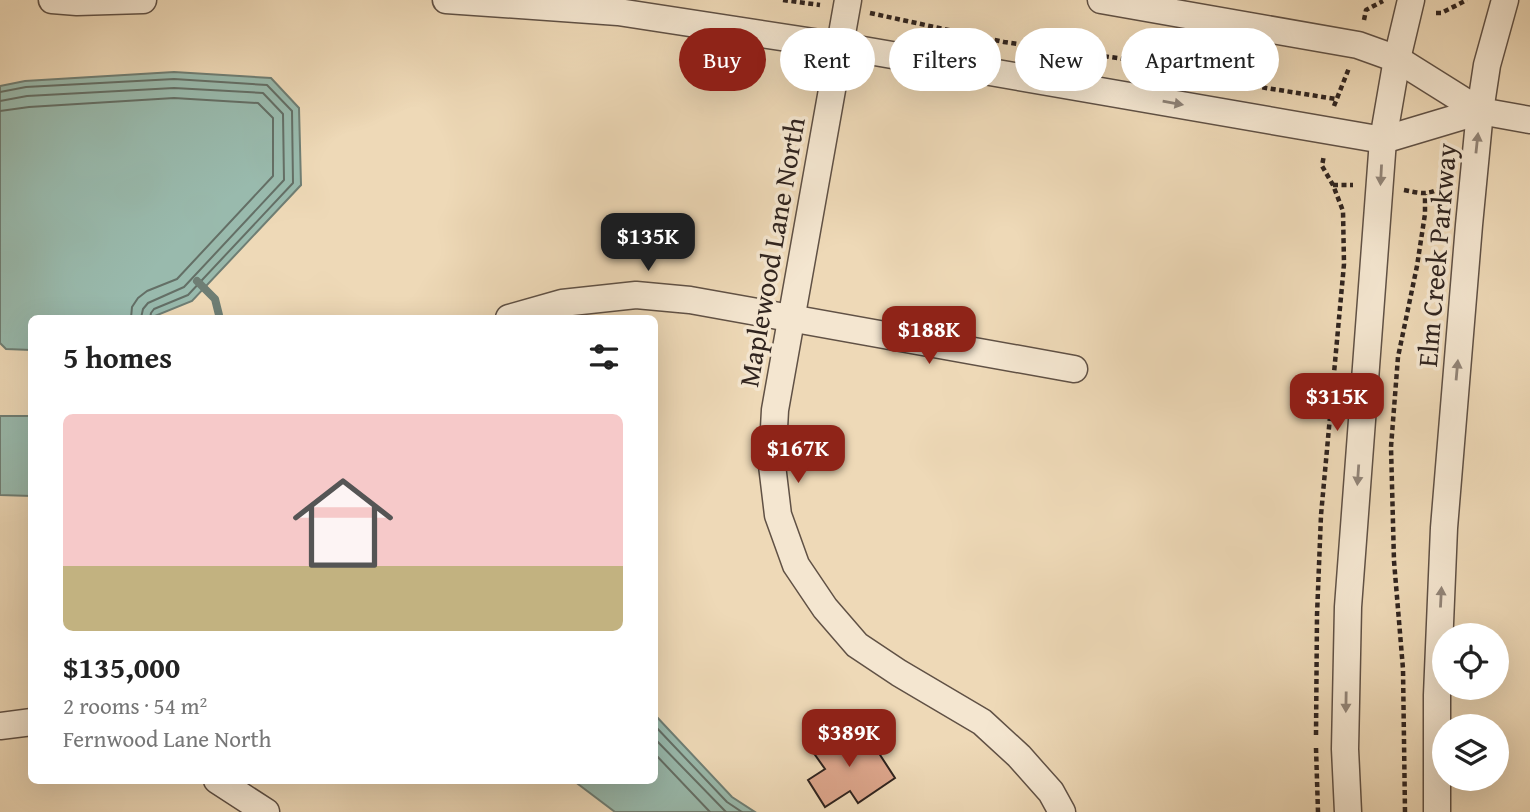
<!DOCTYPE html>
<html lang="en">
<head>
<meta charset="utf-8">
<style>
	body { margin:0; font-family:"Gentium Book Plus",serif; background:#f6f6f6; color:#222; height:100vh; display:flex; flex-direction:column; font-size:26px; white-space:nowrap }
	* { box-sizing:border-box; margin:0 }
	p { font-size:23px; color:#767676 }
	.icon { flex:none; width:38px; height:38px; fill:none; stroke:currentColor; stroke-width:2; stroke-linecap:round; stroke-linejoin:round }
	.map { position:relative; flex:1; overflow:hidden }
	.side { position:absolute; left:28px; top:315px; width:630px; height:469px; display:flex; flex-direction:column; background:#fff; border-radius:10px; box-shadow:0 7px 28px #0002 }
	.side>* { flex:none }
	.top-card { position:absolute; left:679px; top:28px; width:665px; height:63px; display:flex; gap:14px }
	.tools { position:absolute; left:1432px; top:623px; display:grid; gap:14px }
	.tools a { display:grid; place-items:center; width:77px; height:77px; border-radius:50%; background:#fff; box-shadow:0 7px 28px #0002; font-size:35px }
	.price { position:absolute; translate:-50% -60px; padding:0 16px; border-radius:14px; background:#8f2418; color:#fff; font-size:23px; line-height:46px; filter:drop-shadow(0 2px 4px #0008) }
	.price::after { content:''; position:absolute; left:50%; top:42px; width:21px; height:16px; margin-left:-10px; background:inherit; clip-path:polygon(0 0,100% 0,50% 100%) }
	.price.current { background:#222; color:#fff }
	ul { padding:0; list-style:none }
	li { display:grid; align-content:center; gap:14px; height:371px; padding:0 35px }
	li span { display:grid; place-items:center; height:217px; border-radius:10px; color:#555 }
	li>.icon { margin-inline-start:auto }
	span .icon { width:126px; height:126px; fill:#fffc; stroke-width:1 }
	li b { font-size:30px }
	h2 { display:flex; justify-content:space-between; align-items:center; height:84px; padding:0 35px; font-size:30px }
	.tag { padding:0 24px; border-radius:32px; background:#fff; box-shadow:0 7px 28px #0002; font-size:24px; line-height:63px }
	.tag.current { background:#8f2418; color:#fff }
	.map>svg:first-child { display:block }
	.water { fill:#99baad; stroke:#6f7e74; stroke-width:2 }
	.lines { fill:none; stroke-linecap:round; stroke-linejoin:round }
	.shore { stroke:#646f66; stroke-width:2 }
	.stream { stroke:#6f7e74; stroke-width:8 }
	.building { fill:#dda68c; stroke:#30241f; stroke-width:2 }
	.minor-casing { stroke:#605145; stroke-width:29 }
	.path { stroke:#30241f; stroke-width:4.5; stroke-dasharray:5 3.5; stroke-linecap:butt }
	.minor { stroke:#f4e6d0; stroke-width:26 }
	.oneway { fill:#928578 }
	.labels { text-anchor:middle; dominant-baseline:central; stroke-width:7; stroke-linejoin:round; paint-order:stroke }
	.street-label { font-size:28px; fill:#30241f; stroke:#f4e6d0 }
</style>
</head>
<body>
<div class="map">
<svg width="1530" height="812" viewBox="0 0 1530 812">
	<rect width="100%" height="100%" fill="#eed9b7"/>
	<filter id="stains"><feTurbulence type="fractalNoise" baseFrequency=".00286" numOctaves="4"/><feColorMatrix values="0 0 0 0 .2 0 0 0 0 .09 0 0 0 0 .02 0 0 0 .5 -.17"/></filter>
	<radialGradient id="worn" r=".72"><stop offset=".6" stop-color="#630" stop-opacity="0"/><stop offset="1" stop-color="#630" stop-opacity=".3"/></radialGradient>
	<g class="water">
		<polygon points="174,72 271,78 299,108 301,185 192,301 150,318 32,318 31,350 6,349 0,343 0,86 25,81"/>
		<polygon points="0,416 31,416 31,496 0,495"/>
		<polygon points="655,715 732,797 755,812 615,812 574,781 654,780"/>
	</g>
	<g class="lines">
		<g class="shore">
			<polyline points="0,92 26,87 174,79 267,85 292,111 293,183 188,295 154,309 151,313 150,318"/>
			<polyline points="0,101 27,96 174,88 263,93 283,114 284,180 184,287 148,303 143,309 141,318"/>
			<polyline points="0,111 29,107 174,98 258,103 273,118 273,176 177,279 147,291 138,298 132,307 131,318"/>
			<polyline points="654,725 727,802 742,812"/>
			<polyline points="654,738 726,812"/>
			<polyline points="654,753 710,812"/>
		</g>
		<polyline class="stream" points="197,281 215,299 219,315"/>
	</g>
	<polygon class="building" points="852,726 866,748 873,744 895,778 858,803 850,791 825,807 808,780 825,769 813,752"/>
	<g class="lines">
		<g class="minor-casing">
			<g id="minor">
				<polyline points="52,0 77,2 143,0"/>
				<polyline points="446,0 618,12 840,46 1383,140 1480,111"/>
				<polyline points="848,0 775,410 772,465 778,515 796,565 825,608 857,645 899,673 982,722 1019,756 1051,792 1062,812"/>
				<polyline points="1101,0 1358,45 1397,59 1480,111 1530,120"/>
				<polyline points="509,318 562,303 636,295 690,300 1074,369"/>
				<polyline points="0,726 32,722"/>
				<polyline points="217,780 266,812"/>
				<polyline points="1348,812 1345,749 1348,607 1383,140 1397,59 1411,0"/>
				<polyline points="1437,812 1437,695 1444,528 1469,225 1480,111 1487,65 1505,0"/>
			</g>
		</g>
		<g class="path">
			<polyline points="783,0 820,5"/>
			<polyline points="870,13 1004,42 1131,60 1266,88 1336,99"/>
			<polyline points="1436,13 1441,13 1467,0"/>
			<polyline points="1364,20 1366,10 1383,1"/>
			<polyline points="1334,106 1349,68"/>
			<polyline points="1333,185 1353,185"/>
			<path d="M1404,190c20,4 26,6 44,-7"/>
			<polyline points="1316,735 1317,615 1321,515 1344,264 1343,211 1333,185 1322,166 1324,155"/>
			<polyline points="1316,748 1318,812"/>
			<polyline points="1405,812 1403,669 1394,561 1391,447 1398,357 1417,266 1425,214 1425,194"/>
		</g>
		<use href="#minor" class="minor"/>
	</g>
	<defs><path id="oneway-solid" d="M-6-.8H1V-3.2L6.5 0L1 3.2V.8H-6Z" transform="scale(1.75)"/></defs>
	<g class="oneway">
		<use href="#oneway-solid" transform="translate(1173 103) rotate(10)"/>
		<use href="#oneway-solid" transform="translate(1477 143) rotate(-84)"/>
		<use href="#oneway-solid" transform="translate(1381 175) rotate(93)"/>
		<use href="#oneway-solid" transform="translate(1457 370) rotate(-85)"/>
		<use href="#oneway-solid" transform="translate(1358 475) rotate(94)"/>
		<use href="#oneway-solid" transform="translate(1441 597) rotate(-87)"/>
		<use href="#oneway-solid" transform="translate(1346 702) rotate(91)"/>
	</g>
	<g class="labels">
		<g class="street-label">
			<text transform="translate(771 252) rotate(-80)">Maplewood Lane North</text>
			<text transform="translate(1436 255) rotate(-85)">Elm Creek Parkway</text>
		</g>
	</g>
	<rect width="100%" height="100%" filter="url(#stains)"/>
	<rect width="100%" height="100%" fill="url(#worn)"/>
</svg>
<div class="tools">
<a><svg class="icon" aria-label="locate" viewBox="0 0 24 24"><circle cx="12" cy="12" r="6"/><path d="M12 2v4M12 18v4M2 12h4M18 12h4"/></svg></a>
<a><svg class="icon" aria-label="layers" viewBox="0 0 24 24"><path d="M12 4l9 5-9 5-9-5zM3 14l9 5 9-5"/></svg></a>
</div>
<b class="price current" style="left:648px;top:273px">$135K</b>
<b class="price" style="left:929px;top:366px">$188K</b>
<b class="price" style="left:1337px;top:433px">$315K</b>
<b class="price" style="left:798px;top:485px">$167K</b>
<b class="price" style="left:849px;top:769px">$389K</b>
<div class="top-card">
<a class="tag current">Buy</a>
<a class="tag">Rent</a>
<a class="tag">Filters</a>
<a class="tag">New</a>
<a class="tag">Apartment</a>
</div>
<section class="side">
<h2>5 homes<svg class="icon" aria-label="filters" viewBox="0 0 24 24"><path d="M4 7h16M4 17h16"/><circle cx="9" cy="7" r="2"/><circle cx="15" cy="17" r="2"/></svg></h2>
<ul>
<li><span style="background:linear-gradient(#f6c9c9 70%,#c2b280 0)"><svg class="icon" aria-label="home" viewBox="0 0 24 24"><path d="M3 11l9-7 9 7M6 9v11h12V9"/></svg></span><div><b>$135,000</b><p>2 rooms · 54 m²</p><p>Fernwood Lane North</p></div></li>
</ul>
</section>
</div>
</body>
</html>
